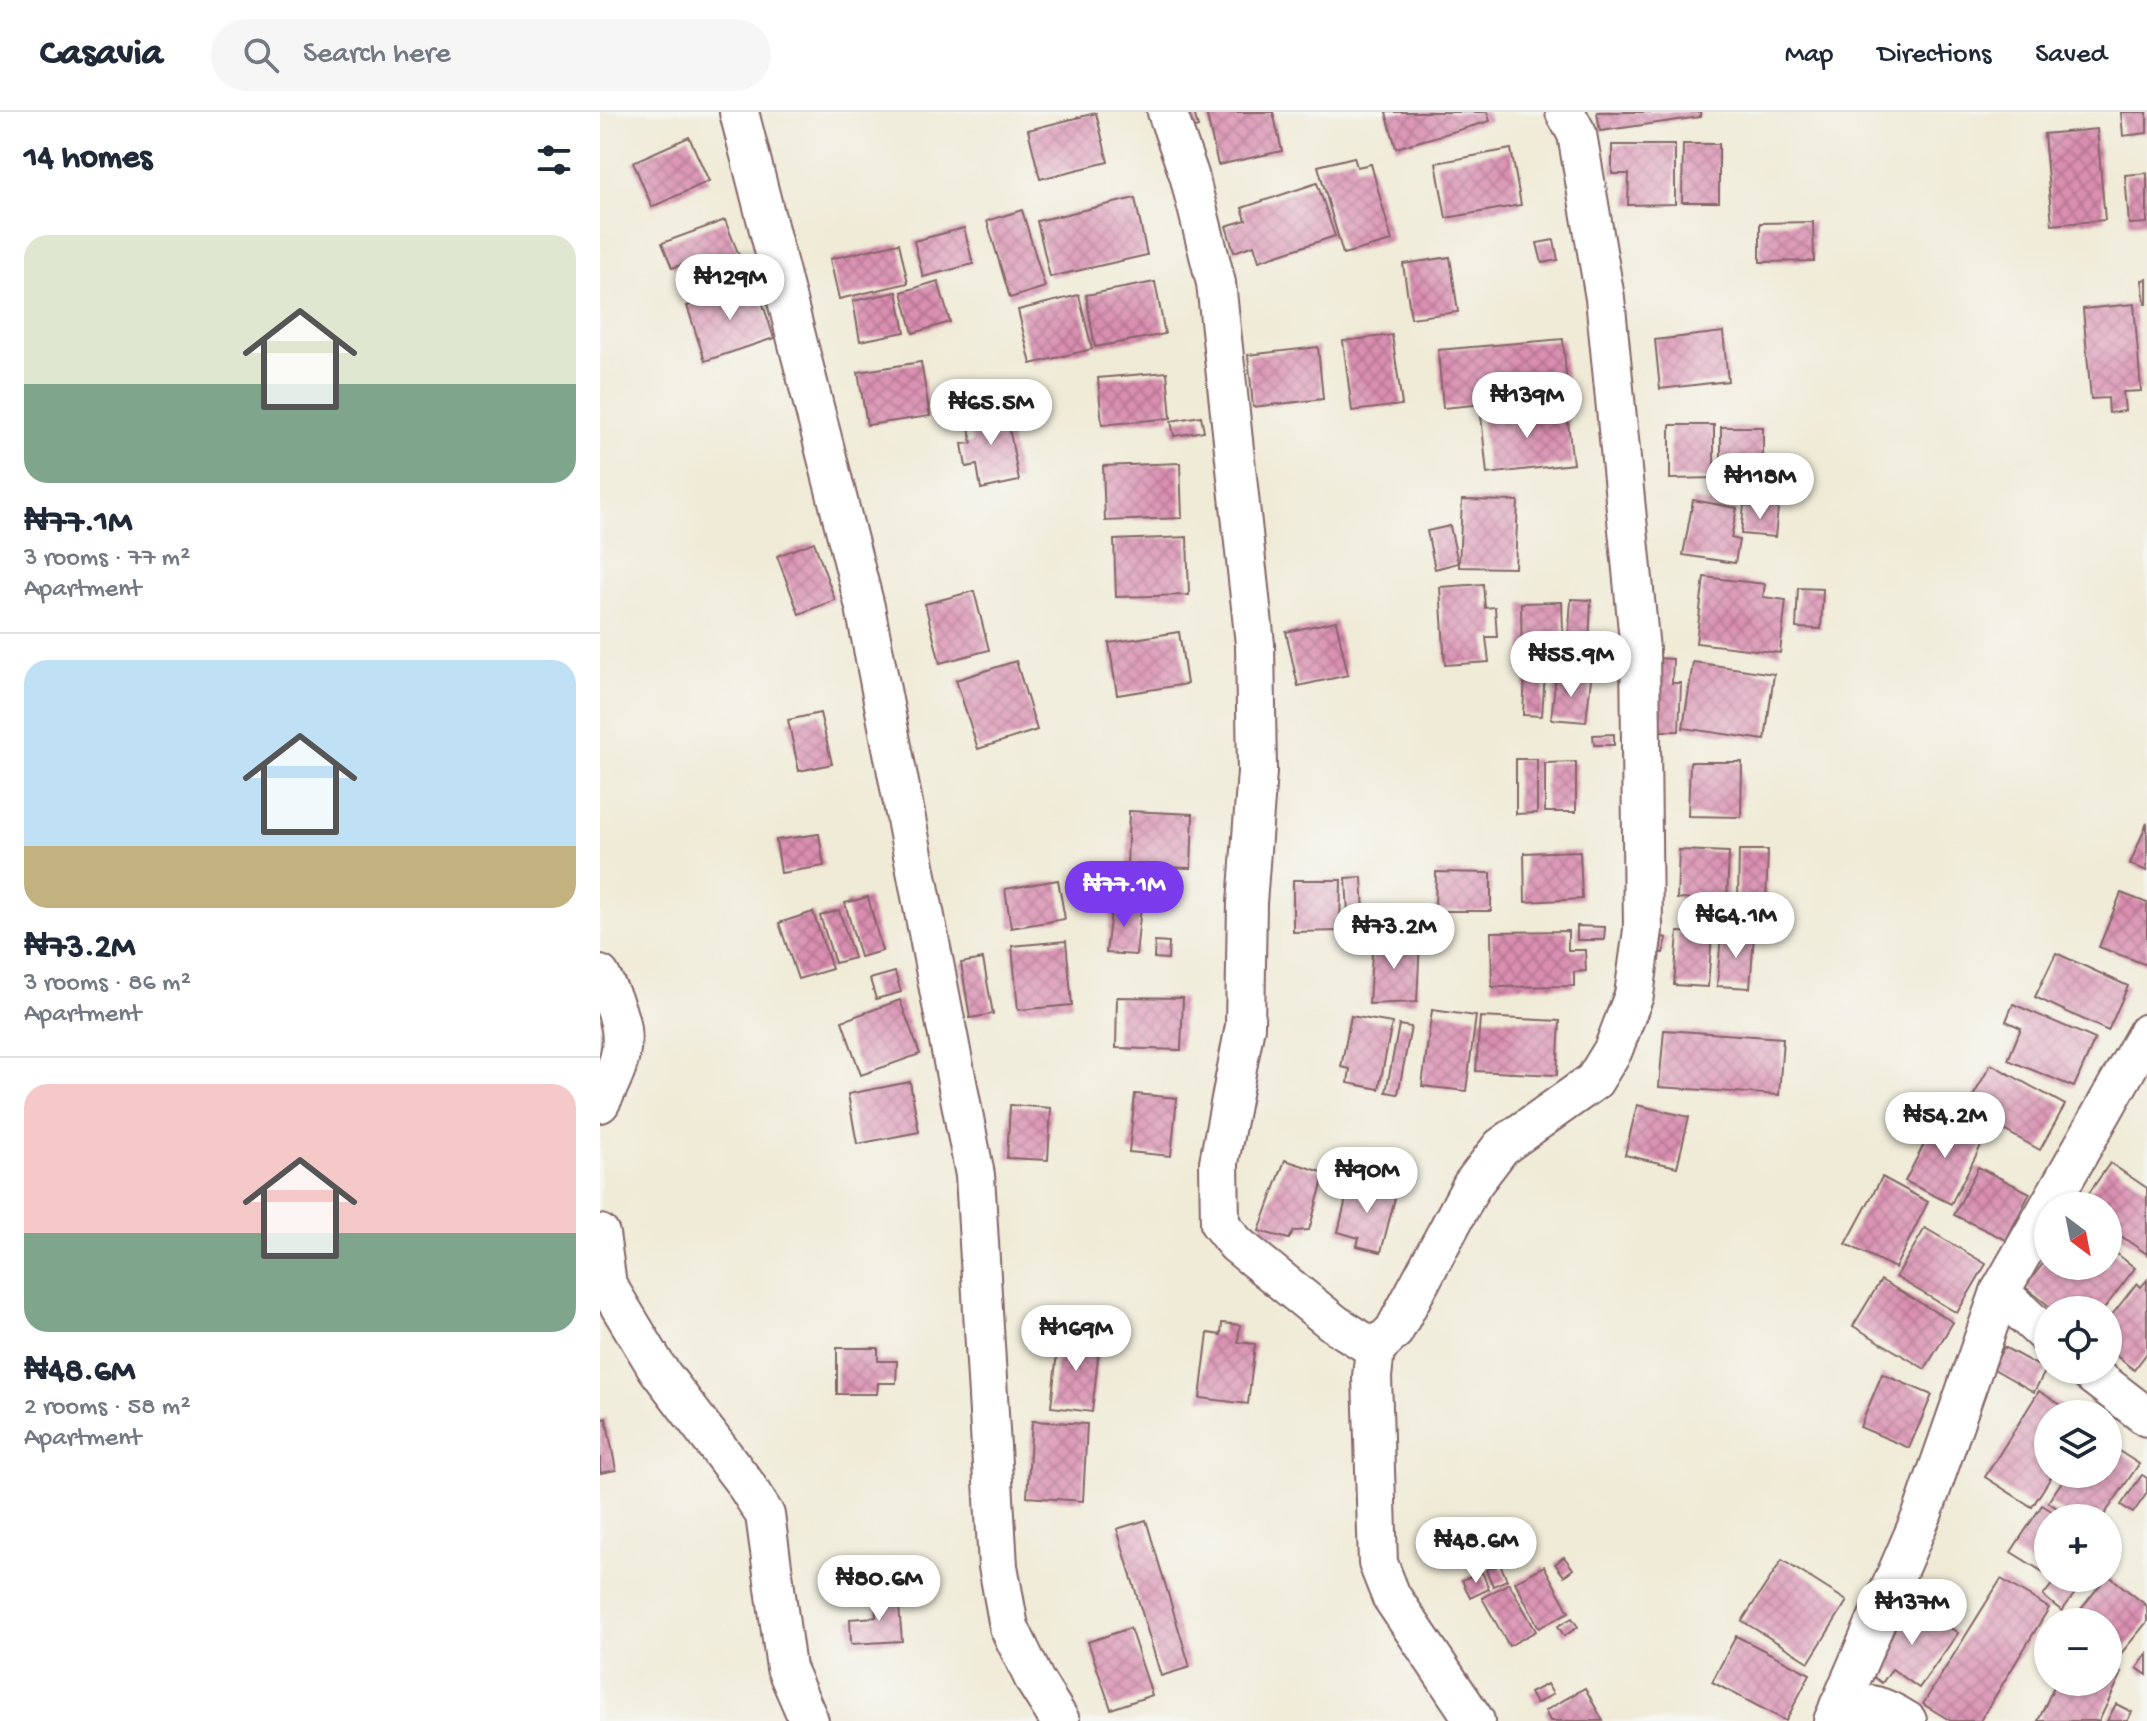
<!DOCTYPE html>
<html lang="en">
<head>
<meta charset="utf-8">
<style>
	body { margin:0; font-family:"Gochi Hand",sans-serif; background:#f6f6f7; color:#1f2937; height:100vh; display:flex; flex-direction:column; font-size:30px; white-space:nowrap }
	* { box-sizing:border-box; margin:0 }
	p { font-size:26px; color:#747a83 }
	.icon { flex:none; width:44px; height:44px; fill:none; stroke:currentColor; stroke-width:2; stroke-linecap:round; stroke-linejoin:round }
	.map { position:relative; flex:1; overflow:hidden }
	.sheet { display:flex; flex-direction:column; background:#fff; width:600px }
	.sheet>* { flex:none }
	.needle { width:52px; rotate:148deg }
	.controls { position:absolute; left:1434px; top:1080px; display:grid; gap:16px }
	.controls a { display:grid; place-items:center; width:88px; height:88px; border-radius:50%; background:#fff; box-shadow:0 2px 6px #0004; font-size:40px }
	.price { position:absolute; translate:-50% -68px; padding:0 18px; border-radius:28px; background:#fff; color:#222; font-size:26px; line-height:52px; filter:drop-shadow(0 2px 4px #0008) }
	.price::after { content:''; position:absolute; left:50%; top:48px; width:24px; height:18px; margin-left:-12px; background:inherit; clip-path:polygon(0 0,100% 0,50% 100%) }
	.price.on { background:#7c3aed; color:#fff }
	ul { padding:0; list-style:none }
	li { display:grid; align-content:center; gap:16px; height:424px; padding:0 24px }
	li+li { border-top:2px solid #e0e1e3 }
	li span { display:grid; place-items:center; height:248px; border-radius:24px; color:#555 }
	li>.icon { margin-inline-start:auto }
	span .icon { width:144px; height:144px; fill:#fffc; stroke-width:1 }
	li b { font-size:34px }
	h2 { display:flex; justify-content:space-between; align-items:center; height:96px; padding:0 24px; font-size:34px }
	header { display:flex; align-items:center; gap:48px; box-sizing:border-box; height:112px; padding:0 40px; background:#fff; border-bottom:2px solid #e0e1e3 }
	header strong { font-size:38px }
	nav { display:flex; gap:44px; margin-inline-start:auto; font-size:28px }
	.search { width:560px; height:72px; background:#f6f6f7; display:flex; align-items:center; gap:20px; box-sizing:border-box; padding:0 28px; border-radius:44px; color:#747a83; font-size:30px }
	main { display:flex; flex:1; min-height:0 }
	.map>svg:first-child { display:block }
	.building { fill:url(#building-cross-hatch) }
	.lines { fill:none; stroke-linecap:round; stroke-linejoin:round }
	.street-casing { stroke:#846667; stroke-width:42 }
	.street { stroke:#fff; stroke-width:38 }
</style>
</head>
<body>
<header>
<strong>Casavia</strong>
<div class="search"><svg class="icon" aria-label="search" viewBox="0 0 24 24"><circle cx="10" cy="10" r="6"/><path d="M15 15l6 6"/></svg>Search here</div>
<nav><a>Map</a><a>Directions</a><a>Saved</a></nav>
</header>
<main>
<section class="sheet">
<h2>14 homes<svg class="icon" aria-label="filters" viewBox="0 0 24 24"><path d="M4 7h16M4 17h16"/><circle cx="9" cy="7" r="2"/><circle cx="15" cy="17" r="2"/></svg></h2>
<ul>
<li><span style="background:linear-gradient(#dfe7d0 60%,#7fa58c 0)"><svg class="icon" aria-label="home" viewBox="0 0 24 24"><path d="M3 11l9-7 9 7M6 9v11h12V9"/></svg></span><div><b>₦77.1M</b><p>3 rooms · 77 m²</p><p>Apartment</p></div></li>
<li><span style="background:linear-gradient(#bfe0f5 75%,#c2b280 0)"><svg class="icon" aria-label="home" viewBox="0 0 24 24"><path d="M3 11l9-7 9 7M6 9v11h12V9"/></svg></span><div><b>₦73.2M</b><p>3 rooms · 86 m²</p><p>Apartment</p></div></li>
<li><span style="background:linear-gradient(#f6c9c9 60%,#7fa58c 0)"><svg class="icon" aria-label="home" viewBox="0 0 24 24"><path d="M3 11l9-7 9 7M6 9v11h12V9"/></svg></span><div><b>₦48.6M</b><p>2 rooms · 58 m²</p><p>Apartment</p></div></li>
</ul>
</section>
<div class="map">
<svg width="1547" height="1609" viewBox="0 0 1547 1609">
	<defs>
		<pattern id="building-cross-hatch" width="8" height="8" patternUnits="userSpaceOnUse" patternTransform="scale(2)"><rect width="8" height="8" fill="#da8fb1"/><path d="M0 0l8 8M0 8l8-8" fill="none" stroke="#b37490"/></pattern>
	</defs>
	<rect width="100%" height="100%" fill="#f6f6f2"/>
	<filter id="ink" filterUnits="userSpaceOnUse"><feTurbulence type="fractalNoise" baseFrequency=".0125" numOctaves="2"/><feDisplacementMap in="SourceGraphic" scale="16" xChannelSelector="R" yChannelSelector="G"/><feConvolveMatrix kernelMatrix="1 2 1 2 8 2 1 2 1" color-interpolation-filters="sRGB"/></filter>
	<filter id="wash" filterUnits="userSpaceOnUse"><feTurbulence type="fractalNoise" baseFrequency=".006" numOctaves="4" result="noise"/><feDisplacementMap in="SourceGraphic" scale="32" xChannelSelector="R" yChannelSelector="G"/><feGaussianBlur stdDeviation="1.8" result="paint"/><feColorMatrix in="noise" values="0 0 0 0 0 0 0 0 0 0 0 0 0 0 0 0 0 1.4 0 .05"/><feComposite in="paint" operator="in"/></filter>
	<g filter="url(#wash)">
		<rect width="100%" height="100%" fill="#f0ebd7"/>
		<g id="blocks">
			<g class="building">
				<polygon points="581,0 594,0 598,15 579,20"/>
				<polygon points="606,0 673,0 682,39 618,53"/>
				<polygon points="786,0 887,0 890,9 796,36"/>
				<polygon points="997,0 1100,0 1100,5 1000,19"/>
				<polygon points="1521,0 1547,0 1547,21 1523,24"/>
				<polygon points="496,1 508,50 440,67 428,18"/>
				<polygon points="1497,17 1505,108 1452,113 1444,22"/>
				<polygon points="89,25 109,69 52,95 33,50"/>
				<polygon points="1083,32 1119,32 1119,90 1082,90"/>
				<polygon points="1012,33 1075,33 1075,92 1028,93 1029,62 1012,62"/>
				<polygon points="911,37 921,93 846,106 836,51"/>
				<polygon points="754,45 757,55 771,52 792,129 743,142 718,54"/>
				<polygon points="1547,61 1547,111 1529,112 1525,63"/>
				<polygon points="717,71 735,124 659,149 654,133 634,140 626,114 646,108 642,96"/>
				<polygon points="535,86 547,143 450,165 437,109"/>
				<polygon points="422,98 445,175 410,186 387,109"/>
				<polygon points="125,108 146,161 102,177 92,149 72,156 62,131"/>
				<polygon points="1213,110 1214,149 1160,150 1160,111"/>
				<polygon points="364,116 373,152 323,165 314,129"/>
				<polygon points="954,128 958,148 942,151 937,131"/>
				<polygon points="299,131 308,171 239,187 230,147"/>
				<polygon points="850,145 858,200 811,206 803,152"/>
				<polygon points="1547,167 1547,192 1545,192 1542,168"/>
				<polygon points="338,169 350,210 313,221 302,180"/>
				<polygon points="555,170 565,222 495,235 486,183"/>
				<polygon points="156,171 174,226 105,249 87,194"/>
				<polygon points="297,180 305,220 260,229 253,189"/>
				<polygon points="479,183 492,237 431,252 418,198"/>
				<polygon points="1534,192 1541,279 1523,280 1525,299 1509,301 1508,286 1491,287 1483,197"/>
				<polygon points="1123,220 1128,269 1060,277 1055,228"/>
				<polygon points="792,223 802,293 752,299 743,229"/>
				<polygon points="963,227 968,284 843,296 838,238"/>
				<polygon points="718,235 723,287 653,295 648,243"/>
				<polygon points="321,250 330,304 267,313 258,260"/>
				<polygon points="567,260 571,306 502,313 498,266"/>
				<polygon points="405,293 419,369 381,377 377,353 366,355 362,332 372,331 366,300"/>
				<polygon points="966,294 973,352 887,362 881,304"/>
				<polygon points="601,304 604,319 574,324 571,309"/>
				<polygon points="1070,313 1114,313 1114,366 1070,367"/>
				<rect x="1121" y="315" width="42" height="53"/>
				<polygon points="580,351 582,406 505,409 503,354"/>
				<polygon points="862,388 918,389 915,456 859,455"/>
				<polygon points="1093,388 1137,396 1131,426 1139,428 1135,451 1083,443"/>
				<polygon points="1144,393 1178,396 1175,425 1141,422"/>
				<polygon points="850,414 858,451 835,457 827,419"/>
				<polygon points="587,425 589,483 516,485 514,428"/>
				<polygon points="214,430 235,488 199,502 177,444"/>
				<polygon points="1104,465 1165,472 1163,485 1186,488 1180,541 1096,531"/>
				<polygon points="883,472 885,496 895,495 897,525 886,525 889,550 845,553 840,475"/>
				<polygon points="1198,476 1223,477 1221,517 1196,516"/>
				<polygon points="374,479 389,538 340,551 325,492"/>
				<polygon points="971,487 991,488 989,533 968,532"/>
				<polygon points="962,490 964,550 922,552 921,491"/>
				<polygon points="736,509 748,563 698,574 686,520"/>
				<polygon points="579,520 587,572 517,583 509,531"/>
				<polygon points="1056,546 1073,547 1072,571 1081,571 1079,619 1053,619"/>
				<polygon points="416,549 437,618 378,637 356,568"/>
				<polygon points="1093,550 1174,562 1165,628 1083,616"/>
				<polygon points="925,560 945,561 942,604 923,603"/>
				<polygon points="956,563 991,567 986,610 951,607"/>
				<polygon points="220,601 232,652 199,659 188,608"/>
				<polygon points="1014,622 1014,633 994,633 993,623"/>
				<polygon points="916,647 937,647 937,701 916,702"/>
				<polygon points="976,650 976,700 945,700 945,651"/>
				<polygon points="1090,650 1142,650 1141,705 1088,704"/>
				<polygon points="529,699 593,702 591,756 527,754"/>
				<polygon points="1547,711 1547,759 1530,752"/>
				<polygon points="219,722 224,754 181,761 176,728"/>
				<polygon points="1079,738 1129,740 1127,788 1077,787"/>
				<polygon points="1139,738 1168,738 1166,790 1138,789"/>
				<polygon points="980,739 982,787 925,790 924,741"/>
				<polygon points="836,760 891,761 891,799 835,799"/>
				<polygon points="762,765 765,818 749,819 746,766"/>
				<polygon points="458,768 465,807 411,816 405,777"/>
				<polygon points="693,768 741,768 740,819 693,820"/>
				<polygon points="1521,781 1547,791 1547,853 1499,835"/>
				<polygon points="268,785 282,839 260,845 245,791"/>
				<polygon points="512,791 541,794 536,843 506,841"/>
				<polygon points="239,798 254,846 235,851 220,804"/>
				<polygon points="213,800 232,857 198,867 179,811"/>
				<polygon points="977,814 1005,815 1004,828 977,828"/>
				<polygon points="968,819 968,838 985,838 986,859 974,860 974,874 892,875 891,820"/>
				<polygon points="1078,820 1112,822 1108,875 1074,873"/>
				<polygon points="1121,821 1154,823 1150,876 1117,874"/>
				<polygon points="1051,822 1067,826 1063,841 1047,838"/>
				<polygon points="773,825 820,828 817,890 769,892"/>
				<polygon points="466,829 472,893 418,898 412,834"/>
				<polygon points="555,830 569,831 568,847 554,846"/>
				<polygon points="1456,841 1528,874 1508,919 1435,885"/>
				<polygon points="383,847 393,902 370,906 361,851"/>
				<polygon points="295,860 301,880 276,887 270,867"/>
				<polygon points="517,885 583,886 581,938 516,936"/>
				<polygon points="300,888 320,942 261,963 242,909"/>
				<polygon points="1413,892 1495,927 1474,975 1408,948 1421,916 1406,909"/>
				<polygon points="832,898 876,904 866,979 822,974"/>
				<polygon points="751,904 792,911 779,977 748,971 750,957 741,955"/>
				<polygon points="880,905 960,909 957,963 876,959"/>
				<polygon points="799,913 811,915 798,982 786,980"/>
				<polygon points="1064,918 1183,926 1179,983 1059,975"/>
				<polygon points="1391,952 1465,993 1440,1038 1366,997"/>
				<polygon points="310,970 319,1020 257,1032 248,982"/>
				<polygon points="535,982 577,986 571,1044 529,1040"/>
				<polygon points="410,993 451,996 448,1048 407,1046"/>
				<polygon points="1037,993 1089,1005 1077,1055 1025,1043"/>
				<polygon points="1339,1003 1385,1026 1351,1092 1305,1069"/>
				<polygon points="685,1048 725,1061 709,1118 694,1119 689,1127 659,1119"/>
				<polygon points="1510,1051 1547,1076 1547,1142 1508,1115 1508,1094 1480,1094"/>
				<polygon points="1378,1055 1430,1081 1406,1128 1354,1103"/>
				<polygon points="1282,1065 1328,1090 1295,1156 1246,1132"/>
				<polygon points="750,1070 796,1082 781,1140 757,1134 759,1126 738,1120"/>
				<polygon points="1325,1116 1386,1152 1357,1201 1296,1165"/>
				<polygon points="1508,1135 1535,1156 1503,1198 1494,1193 1490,1198 1454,1198 1425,1175 1448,1145 1448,1154 1508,1154"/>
				<polygon points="1281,1168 1353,1210 1325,1257 1253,1214"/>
				<polygon points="1547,1168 1547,1241 1534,1258 1508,1237 1508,1208 1537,1171 1541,1175"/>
				<polygon points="622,1211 640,1213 638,1230 655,1232 648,1292 600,1286 608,1221 621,1223"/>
				<polygon points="459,1222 500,1227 492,1300 451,1295"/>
				<polygon points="1404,1235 1446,1258 1434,1280 1392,1256"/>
				<polygon points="237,1236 278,1236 278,1249 297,1249 296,1271 278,1271 277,1282 237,1282"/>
				<polygon points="1282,1262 1332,1283 1309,1336 1260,1315"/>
				<polygon points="1439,1279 1475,1302 1448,1302 1448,1362 1453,1362 1432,1395 1385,1365"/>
				<polygon points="6,1306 16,1358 0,1361 0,1308"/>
				<polygon points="432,1309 487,1312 483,1389 427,1385"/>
				<polygon points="1508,1332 1539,1352 1502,1406 1472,1406 1448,1390 1467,1362 1508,1362"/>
				<polygon points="1542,1363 1547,1366 1547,1381 1533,1401 1521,1393"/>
				<polygon points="1442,1393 1463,1406 1448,1406 1448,1463 1411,1440"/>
				<polygon points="546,1408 590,1555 561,1564 517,1417"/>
				<polygon points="964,1445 973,1457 964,1464 955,1452"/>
				<polygon points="1182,1448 1247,1489 1209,1550 1142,1509"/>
				<polygon points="900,1452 907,1468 893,1474 886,1458"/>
				<polygon points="944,1454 969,1500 939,1516 915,1470"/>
				<polygon points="882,1460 889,1477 870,1486 862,1468"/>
				<polygon points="1508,1463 1547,1494 1547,1510 1519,1544 1508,1535 1508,1510 1477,1510 1473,1507"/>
				<polygon points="1457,1466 1464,1466 1478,1477 1462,1499 1443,1484"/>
				<polygon points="1401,1467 1449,1496 1380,1609 1351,1609 1323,1592"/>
				<polygon points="909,1471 936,1519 909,1534 882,1486"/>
				<polygon points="298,1483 302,1529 251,1532 250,1507 276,1505 275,1485"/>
				<polygon points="1312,1490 1358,1521 1319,1576 1292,1557 1282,1571 1264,1558"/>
				<polygon points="972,1506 978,1515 964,1524 958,1514"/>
				<polygon points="530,1516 552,1583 511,1597 488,1530"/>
				<polygon points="1136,1524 1210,1562 1186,1609 1112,1570"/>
				<polygon points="1547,1542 1547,1563 1537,1556"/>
				<polygon points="1508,1555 1522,1561 1499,1609 1438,1609 1456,1570 1508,1570"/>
				<polygon points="947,1572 953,1582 936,1592 930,1581"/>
				<polygon points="985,1576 1003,1609 950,1609 945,1599"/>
				<polygon points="1516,1592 1532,1600 1527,1609 1507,1609"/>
			</g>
		</g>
	</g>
	<g filter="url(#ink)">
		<use href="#blocks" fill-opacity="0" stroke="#846667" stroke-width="2"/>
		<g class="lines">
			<g class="street-casing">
				<g id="street">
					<polyline points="139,0 265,495 375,1063 398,1454 409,1515 435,1569 460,1609"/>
					<polyline points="567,0 589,63 616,171 655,532 657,660 647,791 645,914 619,1050 620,1112 636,1132 735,1212 775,1237"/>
					<path d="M0,863c29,54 29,74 0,128"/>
					<polyline points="1449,1094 1547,921"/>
					<polyline points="0,1122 7,1173 57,1256 144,1370 165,1403 186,1556 209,1609"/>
					<polyline points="1400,1180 1448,1225"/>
					<polyline points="1486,1258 1547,1305"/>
					<path d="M1239,1594c28,-6 44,0 68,15"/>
					<polyline points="875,1609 791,1484 778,1451 772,1265 775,1237 794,1219 872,1073 901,1035 994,969 1013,938 1034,883 1043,818 1040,538 1005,186 977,22 965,0"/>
					<polyline points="1233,1609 1322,1403 1400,1180 1448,1096"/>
				</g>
			</g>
			<use href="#street" class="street"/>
		</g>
	</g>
</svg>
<div class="controls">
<a><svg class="needle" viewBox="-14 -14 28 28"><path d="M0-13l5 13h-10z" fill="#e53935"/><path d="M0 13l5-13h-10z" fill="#747a83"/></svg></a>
<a><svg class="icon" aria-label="locate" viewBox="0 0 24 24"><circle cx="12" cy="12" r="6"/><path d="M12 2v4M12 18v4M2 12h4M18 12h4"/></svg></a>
<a><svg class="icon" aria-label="layers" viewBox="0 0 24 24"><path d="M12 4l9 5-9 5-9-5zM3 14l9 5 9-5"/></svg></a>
<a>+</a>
<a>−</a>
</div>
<b class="price" style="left:130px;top:210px">₦129M</b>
<b class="price" style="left:927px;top:328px">₦139M</b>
<b class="price" style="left:391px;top:335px">₦65.5M</b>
<b class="price" style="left:1160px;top:409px">₦118M</b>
<b class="price" style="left:971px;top:587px">₦55.9M</b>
<b class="price on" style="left:524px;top:817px">₦77.1M</b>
<b class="price" style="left:1136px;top:848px">₦64.1M</b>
<b class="price" style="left:794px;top:859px">₦73.2M</b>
<b class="price" style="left:1345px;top:1048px">₦54.2M</b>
<b class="price" style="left:767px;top:1103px">₦90M</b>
<b class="price" style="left:476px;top:1261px">₦169M</b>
<b class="price" style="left:876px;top:1473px">₦48.6M</b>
<b class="price" style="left:279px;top:1511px">₦80.6M</b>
<b class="price" style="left:1312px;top:1535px">₦137M</b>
</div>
</main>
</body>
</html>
